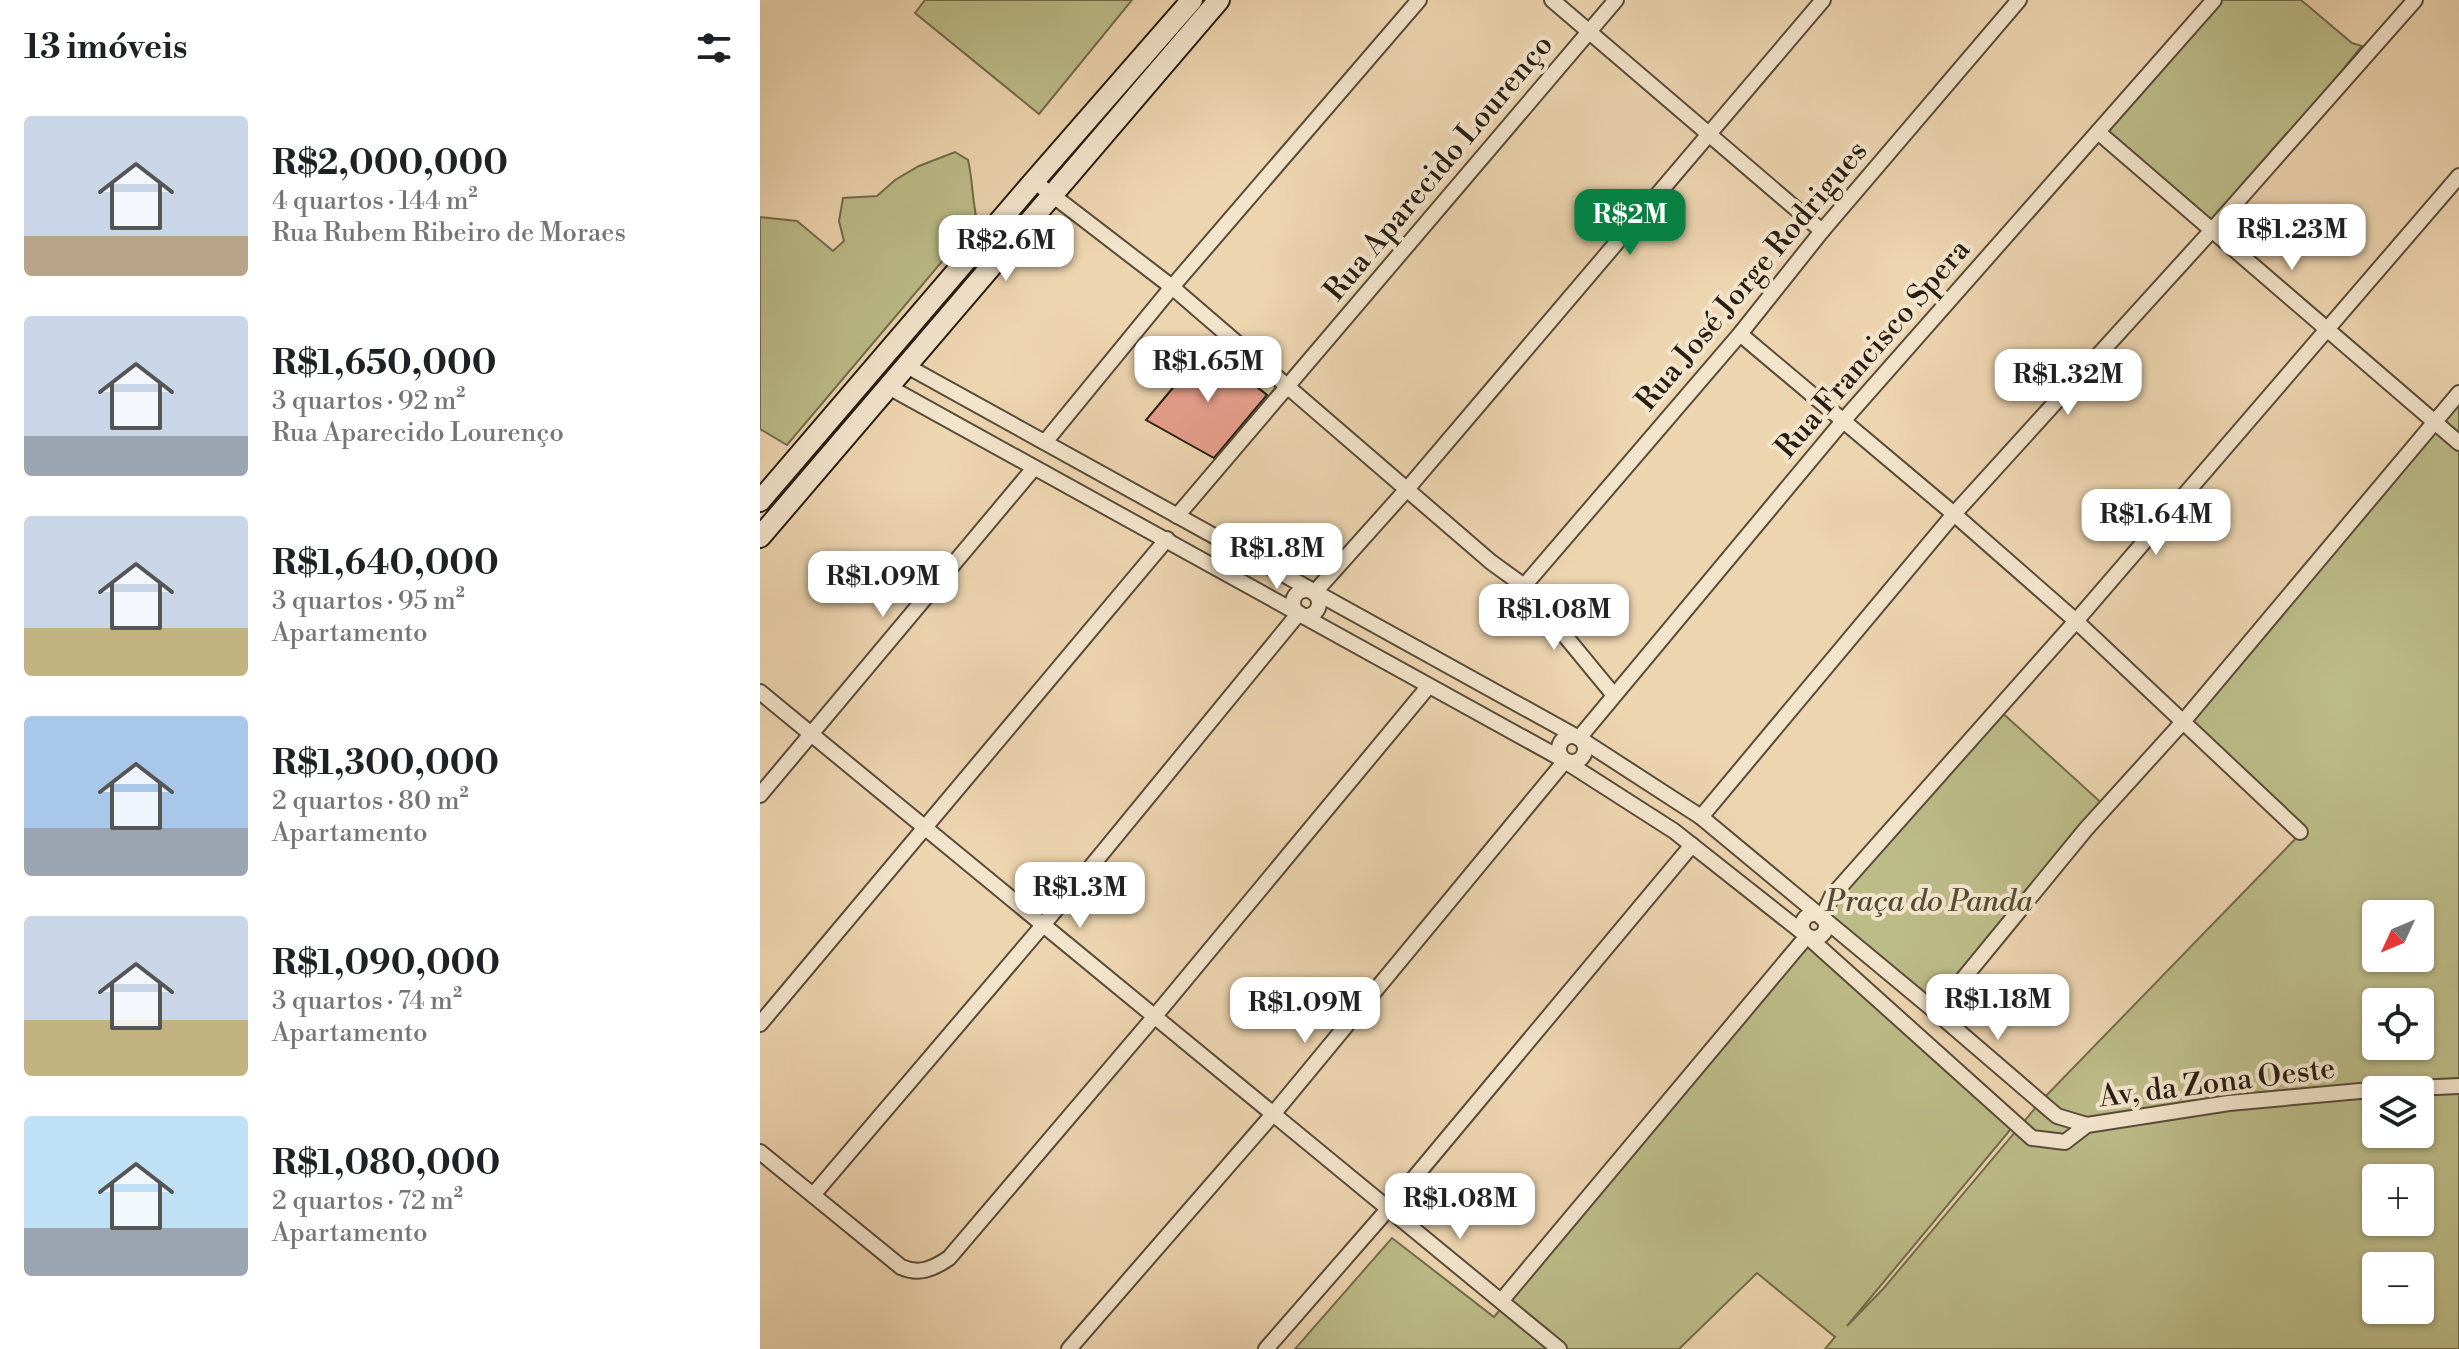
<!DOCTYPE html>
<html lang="pt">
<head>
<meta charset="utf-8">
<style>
	body { margin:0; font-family:"Libre Bodoni",serif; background:#f2f2f2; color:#202124; height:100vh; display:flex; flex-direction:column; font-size:30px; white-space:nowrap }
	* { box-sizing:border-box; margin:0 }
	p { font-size:26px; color:#757577 }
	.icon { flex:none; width:44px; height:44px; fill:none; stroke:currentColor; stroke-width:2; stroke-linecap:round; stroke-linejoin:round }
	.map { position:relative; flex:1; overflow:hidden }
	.drawer { display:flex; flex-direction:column; background:#fff; width:760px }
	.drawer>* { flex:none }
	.needle { width:52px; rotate:226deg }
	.controls { position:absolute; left:1602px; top:900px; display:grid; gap:16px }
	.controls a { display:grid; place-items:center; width:72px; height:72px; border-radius:8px; background:#fff; box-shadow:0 2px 6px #0004; font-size:40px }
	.price { position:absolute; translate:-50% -68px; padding:0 18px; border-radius:16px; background:#fff; color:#222; font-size:26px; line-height:52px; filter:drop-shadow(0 2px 4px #0008) }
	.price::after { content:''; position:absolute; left:50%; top:48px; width:24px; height:18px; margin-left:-12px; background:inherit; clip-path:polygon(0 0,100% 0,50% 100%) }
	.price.current { background:#0b8043; color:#fff }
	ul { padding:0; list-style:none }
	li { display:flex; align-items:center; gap:24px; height:200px; padding:0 24px }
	li span { display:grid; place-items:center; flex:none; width:224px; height:160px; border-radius:8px; color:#555 }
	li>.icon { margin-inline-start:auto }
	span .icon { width:96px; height:96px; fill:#fffc; stroke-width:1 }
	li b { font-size:34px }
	h2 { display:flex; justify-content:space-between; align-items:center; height:96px; padding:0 24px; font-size:34px }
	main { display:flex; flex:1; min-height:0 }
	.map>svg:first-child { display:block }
	.green { fill:#bcbc88; stroke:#726c4c; stroke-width:2; fill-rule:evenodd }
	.building { fill:#e79f8e; stroke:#281d11; stroke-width:2 }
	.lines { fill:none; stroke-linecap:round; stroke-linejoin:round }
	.minor-casing { stroke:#594b39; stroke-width:18 }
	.secondary-casing { stroke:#281d11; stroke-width:24 }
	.minor { stroke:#f3e4cc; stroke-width:14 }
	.secondary { stroke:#f3e4cc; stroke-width:20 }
	.labels { text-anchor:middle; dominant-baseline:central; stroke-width:8; stroke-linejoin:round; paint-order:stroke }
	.street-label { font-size:30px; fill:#281d11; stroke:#f3e4cc }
	.park-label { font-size:30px; font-style:italic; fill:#544d35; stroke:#f3e4cc }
</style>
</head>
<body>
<main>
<section class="drawer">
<h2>13 imóveis<svg class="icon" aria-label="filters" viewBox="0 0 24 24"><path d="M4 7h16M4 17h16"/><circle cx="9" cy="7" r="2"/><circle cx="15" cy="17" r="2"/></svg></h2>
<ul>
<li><span style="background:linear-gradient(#c9d6e8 75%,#b9a48a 0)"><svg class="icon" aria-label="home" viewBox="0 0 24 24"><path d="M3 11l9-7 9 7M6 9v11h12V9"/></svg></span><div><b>R$2,000,000</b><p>4 quartos · 144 m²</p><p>Rua Rubem Ribeiro de Moraes</p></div></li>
<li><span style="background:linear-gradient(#c9d6e8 75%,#9aa5b1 0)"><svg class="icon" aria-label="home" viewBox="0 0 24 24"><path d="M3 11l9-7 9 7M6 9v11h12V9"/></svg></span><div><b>R$1,650,000</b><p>3 quartos · 92 m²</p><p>Rua Aparecido Lourenço</p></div></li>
<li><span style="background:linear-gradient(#c9d6e8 70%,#c2b280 0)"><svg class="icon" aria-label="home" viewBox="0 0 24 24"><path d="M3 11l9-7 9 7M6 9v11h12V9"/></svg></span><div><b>R$1,640,000</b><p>3 quartos · 95 m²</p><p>Apartamento</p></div></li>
<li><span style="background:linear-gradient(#a9c7e8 70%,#9aa5b1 0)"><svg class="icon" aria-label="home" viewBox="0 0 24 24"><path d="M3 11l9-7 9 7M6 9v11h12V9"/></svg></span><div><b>R$1,300,000</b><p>2 quartos · 80 m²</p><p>Apartamento</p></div></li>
<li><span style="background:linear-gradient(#c9d6e8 65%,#c2b280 0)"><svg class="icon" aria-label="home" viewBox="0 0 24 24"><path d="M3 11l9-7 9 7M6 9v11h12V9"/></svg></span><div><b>R$1,090,000</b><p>3 quartos · 74 m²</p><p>Apartamento</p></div></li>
<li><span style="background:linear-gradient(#bfe0f5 70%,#9aa5b1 0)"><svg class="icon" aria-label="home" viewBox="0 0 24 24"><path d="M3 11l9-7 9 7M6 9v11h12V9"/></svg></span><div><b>R$1,080,000</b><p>2 quartos · 72 m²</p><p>Apartamento</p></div></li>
</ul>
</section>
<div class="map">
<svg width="1699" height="1349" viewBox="0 0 1699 1349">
	<rect width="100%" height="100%" fill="#edd5b0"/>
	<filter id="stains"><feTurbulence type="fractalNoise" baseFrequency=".0025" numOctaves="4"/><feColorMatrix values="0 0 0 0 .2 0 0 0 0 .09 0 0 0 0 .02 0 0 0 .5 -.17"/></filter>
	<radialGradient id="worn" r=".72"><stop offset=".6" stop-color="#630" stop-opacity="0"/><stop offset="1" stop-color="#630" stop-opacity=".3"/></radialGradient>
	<g class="green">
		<polygon points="165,0 372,0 279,114 155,13"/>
		<polygon points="1459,0 1541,0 1592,43 1602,46 1453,229 1338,132"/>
		<path d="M195,152l13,8c5,21 4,40 9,60l-190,225 -27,-16v-212l37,4 36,30 11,-10 -5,-20 4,-23 34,-2 18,-16 24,-14z"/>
		<path d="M1699,398v951h-634l10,-12 -78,-64 -78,76h-384l97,-111 102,79 316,-375 205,182 -168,202 36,-37 159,-189 262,-270 -118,-109zM1616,914h44v44h-44zM1616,1002h44v44h-44zM1616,1090h44v44h-44zM1616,1178h44v44h-44zM1616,1266h44v44h-44z"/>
		<polygon points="1238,709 1346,807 1176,1012 1064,921 1072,896"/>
	</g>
	<polygon class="building" points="447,347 507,395 454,458 386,420"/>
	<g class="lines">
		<g class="minor-casing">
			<g id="minor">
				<polyline points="792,0 1062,231"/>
				<polyline points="1338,132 1699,443"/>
				<polyline points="274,181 412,287 731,562 764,586 853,694"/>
				<polyline points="980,334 1194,514 1316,621 1540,832"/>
				<polyline points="145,365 819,738 941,817 1176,1012 1297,1116 1327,1125 1469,1103 1611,1090 1699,1086"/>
				<polyline points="127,386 800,758 914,831 1047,936 1272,1138 1305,1142 1327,1125"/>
				<polyline points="285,442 412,287 659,0"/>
				<polyline points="417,516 856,0"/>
				<polyline points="764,586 980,334 1062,231 1259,0"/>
				<circle cx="546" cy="603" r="13"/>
				<polyline points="554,593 648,488 1063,0"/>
				<polyline points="0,692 799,1349"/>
				<circle cx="812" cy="749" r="13"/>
				<polyline points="819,738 1083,421 1454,0"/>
				<polyline points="0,795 274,468"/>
				<polyline points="941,817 1194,514 1453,229 1655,0"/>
				<circle cx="1054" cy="926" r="12"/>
				<polyline points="1062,918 1072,896 1316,621 1699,176"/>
				<polyline points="1176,1012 1326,829 1422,723 1699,393"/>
				<polyline points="0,1024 407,539"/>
				<path d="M0,1152l141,115c18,8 32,2 48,-9l206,-242 273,-329"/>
				<polyline points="53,1195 284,924 539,613"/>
				<polyline points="742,1300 1047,936"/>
				<polyline points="309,1349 514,1113 805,761"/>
				<polyline points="506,1349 629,1208 932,845"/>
			</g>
		</g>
		<g class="secondary-casing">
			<g id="secondary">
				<polyline points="0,501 274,181 432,0"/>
				<polyline points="0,537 459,0"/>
			</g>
		</g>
		<use href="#minor" class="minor"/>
		<use href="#secondary" class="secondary"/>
	</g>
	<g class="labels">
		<g class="street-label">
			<text transform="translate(679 168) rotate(-50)">Rua Aparecido Lourenço</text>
			<text transform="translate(992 276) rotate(-50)">Rua José Jorge Rodrigues</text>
			<text transform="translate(1113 349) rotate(-49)">Rua Francisco Spera</text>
			<text transform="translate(1457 1083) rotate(-7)">Av, da Zona Oeste</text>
		</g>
		<g class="park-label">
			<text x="1169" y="902">Praça do Panda</text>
		</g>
	</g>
	<rect width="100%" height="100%" filter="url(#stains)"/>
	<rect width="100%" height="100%" fill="url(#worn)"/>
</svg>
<div class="controls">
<a><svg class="needle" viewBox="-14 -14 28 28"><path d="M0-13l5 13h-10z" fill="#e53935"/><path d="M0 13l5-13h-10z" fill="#757577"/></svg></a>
<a><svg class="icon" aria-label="locate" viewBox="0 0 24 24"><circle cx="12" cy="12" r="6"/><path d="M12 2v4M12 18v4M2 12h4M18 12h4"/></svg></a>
<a><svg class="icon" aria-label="layers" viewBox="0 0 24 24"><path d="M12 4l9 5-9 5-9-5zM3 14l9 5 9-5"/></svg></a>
<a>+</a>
<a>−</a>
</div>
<b class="price current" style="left:870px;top:257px">R$2M</b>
<b class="price" style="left:1532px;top:272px">R$1.23M</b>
<b class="price" style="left:246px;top:283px">R$2.6M</b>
<b class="price" style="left:448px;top:404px">R$1.65M</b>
<b class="price" style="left:1308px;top:417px">R$1.32M</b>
<b class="price" style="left:1396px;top:557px">R$1.64M</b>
<b class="price" style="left:517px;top:591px">R$1.8M</b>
<b class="price" style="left:123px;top:619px">R$1.09M</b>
<b class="price" style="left:794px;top:652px">R$1.08M</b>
<b class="price" style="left:320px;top:930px">R$1.3M</b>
<b class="price" style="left:1238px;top:1042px">R$1.18M</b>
<b class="price" style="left:545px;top:1045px">R$1.09M</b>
<b class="price" style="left:700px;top:1241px">R$1.08M</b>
</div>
</main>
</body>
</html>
